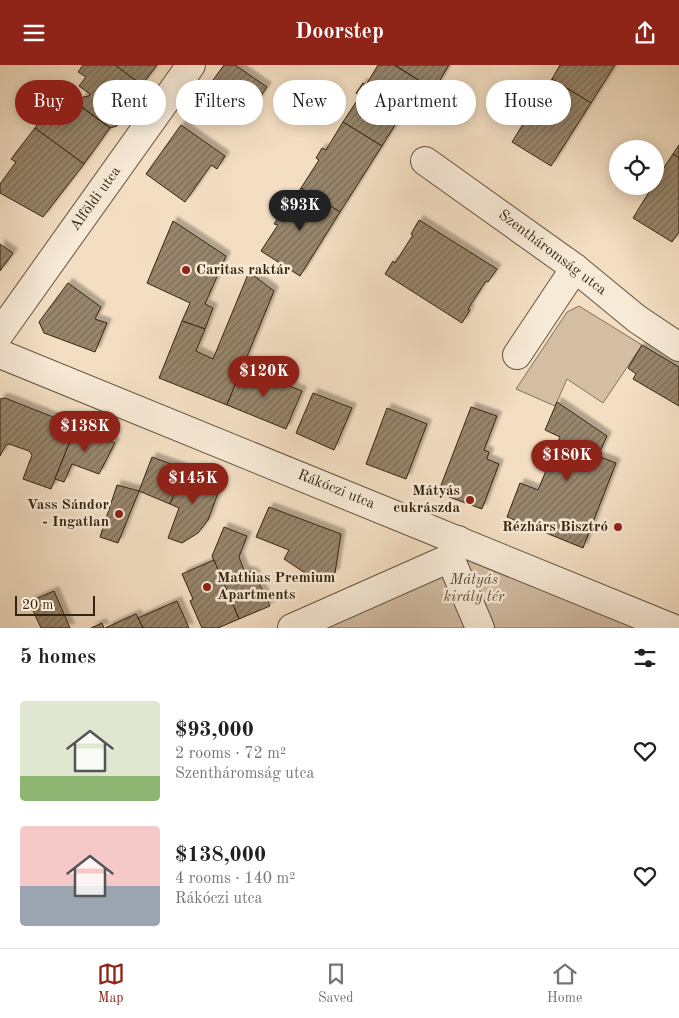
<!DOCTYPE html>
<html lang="en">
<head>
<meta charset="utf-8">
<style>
	body { margin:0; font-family:"Old Standard TT",serif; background:#f2f2f2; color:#202124; height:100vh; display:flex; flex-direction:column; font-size:19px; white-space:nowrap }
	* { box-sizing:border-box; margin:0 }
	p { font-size:16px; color:#757577 }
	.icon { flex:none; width:28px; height:28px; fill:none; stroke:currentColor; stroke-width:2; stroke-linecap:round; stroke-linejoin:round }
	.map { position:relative; height:563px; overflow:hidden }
	.side { display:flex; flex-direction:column; background:#fff; flex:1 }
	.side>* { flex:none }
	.banner { position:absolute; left:15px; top:15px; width:650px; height:45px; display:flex; gap:10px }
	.fabs { position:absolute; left:609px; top:75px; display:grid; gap:10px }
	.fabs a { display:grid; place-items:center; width:55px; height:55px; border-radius:50%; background:#fff; box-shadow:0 2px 12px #0003; font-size:25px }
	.scale { position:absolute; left:15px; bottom:12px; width:80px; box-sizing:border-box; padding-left:5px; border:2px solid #34240f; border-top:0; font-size:14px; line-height:18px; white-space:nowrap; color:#34240f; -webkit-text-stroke:4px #f7ead7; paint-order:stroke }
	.price { position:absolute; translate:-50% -42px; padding:0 11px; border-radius:18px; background:#8f2418; color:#fff; font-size:16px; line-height:32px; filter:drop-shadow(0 1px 2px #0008) }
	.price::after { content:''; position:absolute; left:50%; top:30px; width:15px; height:11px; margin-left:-8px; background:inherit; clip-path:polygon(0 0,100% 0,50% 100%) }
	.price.selected { background:#222; color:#fff }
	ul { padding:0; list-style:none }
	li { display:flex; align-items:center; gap:15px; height:125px; padding:0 20px }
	li span { display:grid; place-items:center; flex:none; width:140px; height:100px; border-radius:5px; color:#555 }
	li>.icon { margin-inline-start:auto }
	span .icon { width:60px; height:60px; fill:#fffc; stroke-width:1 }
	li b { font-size:21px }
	h2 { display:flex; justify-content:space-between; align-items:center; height:60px; padding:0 20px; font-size:21px }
	.tag { padding:0 18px; border-radius:22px; background:#fff; box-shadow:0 2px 12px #0003; font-size:18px; line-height:45px }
	.tag.selected { background:#8f2418; color:#fff }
	header { display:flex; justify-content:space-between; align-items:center; height:65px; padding:0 20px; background:#8f2418; color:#fff; font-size:22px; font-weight:700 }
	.dock { display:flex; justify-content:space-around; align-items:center; height:70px; border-top:1px solid #e0e0e0; background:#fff; font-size:14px; color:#757577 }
	.dock a { display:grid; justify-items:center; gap:2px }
	.dock .selected { color:#8f2418 }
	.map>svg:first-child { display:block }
	.green { fill:#d3bea4; stroke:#84715a }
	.building { fill:url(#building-hatch); stroke:#34240f; filter:url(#shadow) }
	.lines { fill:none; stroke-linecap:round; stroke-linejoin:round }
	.minor-casing { stroke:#64523c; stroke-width:30 }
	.tertiary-casing { stroke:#64523c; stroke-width:30 }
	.minor { stroke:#f7ead7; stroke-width:28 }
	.tertiary { stroke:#f7ead7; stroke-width:28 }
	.poi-dot { fill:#8f2418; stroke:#f7ead7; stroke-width:2 }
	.labels { text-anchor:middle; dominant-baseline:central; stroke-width:5; stroke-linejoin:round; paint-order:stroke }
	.street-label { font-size:15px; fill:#34240f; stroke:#f7ead7 }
	.poi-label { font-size:15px; font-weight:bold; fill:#34240f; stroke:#f7ead7; text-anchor:end }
	.park-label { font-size:15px; font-style:italic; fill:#5c4a34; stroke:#f7ead7 }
</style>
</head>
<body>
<header><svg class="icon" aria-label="menu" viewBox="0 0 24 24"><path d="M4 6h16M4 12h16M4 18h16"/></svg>Doorstep<svg class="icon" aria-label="share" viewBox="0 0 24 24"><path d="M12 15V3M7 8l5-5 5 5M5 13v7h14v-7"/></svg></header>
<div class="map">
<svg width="679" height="563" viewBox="0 0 679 563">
	<defs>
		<pattern id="building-hatch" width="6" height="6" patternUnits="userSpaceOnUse" patternTransform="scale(1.25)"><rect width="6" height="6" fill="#97856c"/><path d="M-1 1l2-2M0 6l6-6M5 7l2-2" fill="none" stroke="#7c6d57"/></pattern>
		<filter id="shadow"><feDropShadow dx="4.5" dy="-4.5" stdDeviation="1" flood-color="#0004"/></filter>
	</defs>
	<rect width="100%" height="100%" fill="#f3dec2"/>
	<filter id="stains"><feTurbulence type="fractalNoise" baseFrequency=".004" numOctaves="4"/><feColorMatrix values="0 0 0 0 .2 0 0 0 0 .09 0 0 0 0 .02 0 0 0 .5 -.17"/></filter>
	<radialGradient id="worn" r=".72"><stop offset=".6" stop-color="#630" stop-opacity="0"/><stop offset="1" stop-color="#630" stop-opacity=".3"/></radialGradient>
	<g class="green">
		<polygon points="579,241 642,280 603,338 567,314 555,341 516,324 567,247"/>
		<polygon points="458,475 672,563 292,563"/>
	</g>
	<g class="building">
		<polygon points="83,0 115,0 142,20 119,54 117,61 110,63 82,42 81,34 83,32 89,31 90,29 79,21 86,12 78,7"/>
		<polygon points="115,0 157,0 142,20"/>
		<polygon points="224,0 235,0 267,22 256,38 252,36 239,54 203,29"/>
		<polygon points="378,0 394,0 422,17 382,81 343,57 360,31 356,28 363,18 366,20"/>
		<polygon points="395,0 449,0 434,25"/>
		<polygon points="560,0 615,0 591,38 552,14"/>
		<polygon points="552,14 591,38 551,101 512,77 528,51 525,49 531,39 534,41"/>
		<polygon points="61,27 110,63 84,99 35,63"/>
		<polygon points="343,57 382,81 340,147 301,123 319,95 316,93 322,83 326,85"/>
		<polygon points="181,60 225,91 217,104 211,100 185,137 146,109"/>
		<polygon points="35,63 84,99 43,152 0,128 0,119 16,97 11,94"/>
		<polygon points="679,80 679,93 673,89"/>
		<polygon points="673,89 679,93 679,167 672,177 633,153 649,127 646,125 649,121 655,121 655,116"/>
		<polygon points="301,123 340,147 300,211 261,186 278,160 274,159 281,148 284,150"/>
		<polygon points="419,155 497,204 488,217 486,216 468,244 470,245 462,258 385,209 393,196 395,198 413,170 411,169"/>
		<polygon points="173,156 226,191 205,239 213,243 205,264 182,256 190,238 147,218"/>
		<polygon points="0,179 13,188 0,206"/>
		<polygon points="249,207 274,226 227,340 159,313 182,256 205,264 196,286 213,294"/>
		<polygon points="68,218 101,242 95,254 107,258 95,287 44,268 39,257"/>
		<polygon points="642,280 679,302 679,341 633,314 636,309 628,303"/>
		<polygon points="242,302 302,326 286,364 227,340"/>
		<polygon points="313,328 352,343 334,385 296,368"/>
		<polygon points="5,333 76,361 51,424 23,414 32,390 29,386 9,379 6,380 0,391 0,334"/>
		<polygon points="557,337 607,371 598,391 616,398 583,483 507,452 520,418 538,425 560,372 545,365"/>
		<polygon points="471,342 497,351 484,385 489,387 487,394 499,399 482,444 438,428"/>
		<polygon points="387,343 427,359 406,414 366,399"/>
		<polygon points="76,361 115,378 99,409 72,399 64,417 55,414"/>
		<polygon points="152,392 185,404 170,439 139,426"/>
		<polygon points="185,404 221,420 208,455 198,468 182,478 168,473 179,443 170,439"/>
		<polygon points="117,420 139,426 118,478 100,472"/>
		<polygon points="269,442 341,469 335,508 325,513 311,512 284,494 289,485 256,472"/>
		<polygon points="224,462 247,471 239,492 244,505 254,508 270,541 239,554 212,491"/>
		<polygon points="214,495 239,554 218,563 202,563 190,536 193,534 182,509"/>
		<polygon points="54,526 70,563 41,563 29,537"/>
		<polygon points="177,536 189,563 143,563 138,553"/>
		<polygon points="136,549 143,563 105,563"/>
		<polygon points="102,558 104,563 91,563"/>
	</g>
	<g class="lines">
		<g class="minor-casing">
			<g id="minor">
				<polyline points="425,96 575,203 637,254 679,282"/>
				<polyline points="0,268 191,0"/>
				<polyline points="517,290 575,203"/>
				<polyline points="450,493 480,563"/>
				<polyline points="292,563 450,493 458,475"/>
			</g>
		</g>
		<g class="tertiary-casing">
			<polyline id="tertiary" points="0,289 672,563"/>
		</g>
		<use href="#minor" class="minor"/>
		<use href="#tertiary" class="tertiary"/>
	</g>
	<g class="poi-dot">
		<circle cx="186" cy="205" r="5"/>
		<circle cx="470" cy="435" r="5"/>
		<circle cx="119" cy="449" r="5"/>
		<circle cx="618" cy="462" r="5"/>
		<circle cx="207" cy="522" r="5"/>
	</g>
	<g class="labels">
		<g class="street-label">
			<text transform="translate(96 134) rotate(-54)">Alföldi utca</text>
			<text transform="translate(552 188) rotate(37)">Szentháromság utca</text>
			<text transform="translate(336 425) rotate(22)">Rákóczi utca</text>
		</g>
		<g class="poi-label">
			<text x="196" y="205" text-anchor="start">Caritas raktár</text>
			<text x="460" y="426">Mátyás<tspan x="460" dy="17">cukrászda</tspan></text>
			<text x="109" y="440">Vass Sándor<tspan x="109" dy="17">- Ingatlan</tspan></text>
			<text x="608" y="462">Rézhárs Bisztró</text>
			<text x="217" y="513" text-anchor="start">Mathias Premium<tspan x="217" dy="17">Apartments</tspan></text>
		</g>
		<g class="park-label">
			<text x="474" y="515">Mátyás<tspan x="474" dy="17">király tér</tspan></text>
		</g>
	</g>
	<rect width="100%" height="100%" filter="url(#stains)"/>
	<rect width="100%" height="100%" fill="url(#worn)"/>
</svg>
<div class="fabs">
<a><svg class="icon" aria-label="locate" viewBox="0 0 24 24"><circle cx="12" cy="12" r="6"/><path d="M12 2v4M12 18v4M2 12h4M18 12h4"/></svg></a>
</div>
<div class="scale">20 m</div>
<b class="price selected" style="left:300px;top:167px">$93K</b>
<b class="price" style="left:264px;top:333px">$120K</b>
<b class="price" style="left:85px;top:388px">$138K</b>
<b class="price" style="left:567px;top:417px">$180K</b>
<b class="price" style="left:193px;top:440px">$145K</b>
<div class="banner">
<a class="tag selected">Buy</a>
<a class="tag">Rent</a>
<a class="tag">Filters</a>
<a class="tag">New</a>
<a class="tag">Apartment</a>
<a class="tag">House</a>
</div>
</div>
<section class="side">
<h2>5 homes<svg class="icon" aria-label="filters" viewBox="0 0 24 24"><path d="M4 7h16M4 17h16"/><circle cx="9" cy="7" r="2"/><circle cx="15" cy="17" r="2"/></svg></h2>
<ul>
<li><span style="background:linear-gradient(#dfe7d0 75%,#8fb573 0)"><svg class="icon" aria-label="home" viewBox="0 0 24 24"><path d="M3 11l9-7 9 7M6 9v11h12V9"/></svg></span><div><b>$93,000</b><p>2 rooms · 72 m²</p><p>Szentháromság utca</p></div><svg class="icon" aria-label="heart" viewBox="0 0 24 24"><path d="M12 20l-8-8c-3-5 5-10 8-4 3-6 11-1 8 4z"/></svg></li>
<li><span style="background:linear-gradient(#f6c9c9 60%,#9aa5b1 0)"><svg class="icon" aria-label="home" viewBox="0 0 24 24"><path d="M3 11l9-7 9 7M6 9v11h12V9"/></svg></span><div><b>$138,000</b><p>4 rooms · 140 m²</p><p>Rákóczi utca</p></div><svg class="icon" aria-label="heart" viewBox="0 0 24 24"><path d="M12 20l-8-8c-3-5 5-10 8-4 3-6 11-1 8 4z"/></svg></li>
</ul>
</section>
<nav class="dock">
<a class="selected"><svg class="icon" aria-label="map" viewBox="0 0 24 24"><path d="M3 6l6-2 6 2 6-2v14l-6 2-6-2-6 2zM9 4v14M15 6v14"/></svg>Map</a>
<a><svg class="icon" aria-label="saved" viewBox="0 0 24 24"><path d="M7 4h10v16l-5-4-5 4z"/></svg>Saved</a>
<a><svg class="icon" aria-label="home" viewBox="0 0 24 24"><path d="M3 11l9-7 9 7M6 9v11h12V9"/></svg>Home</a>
</nav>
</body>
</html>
